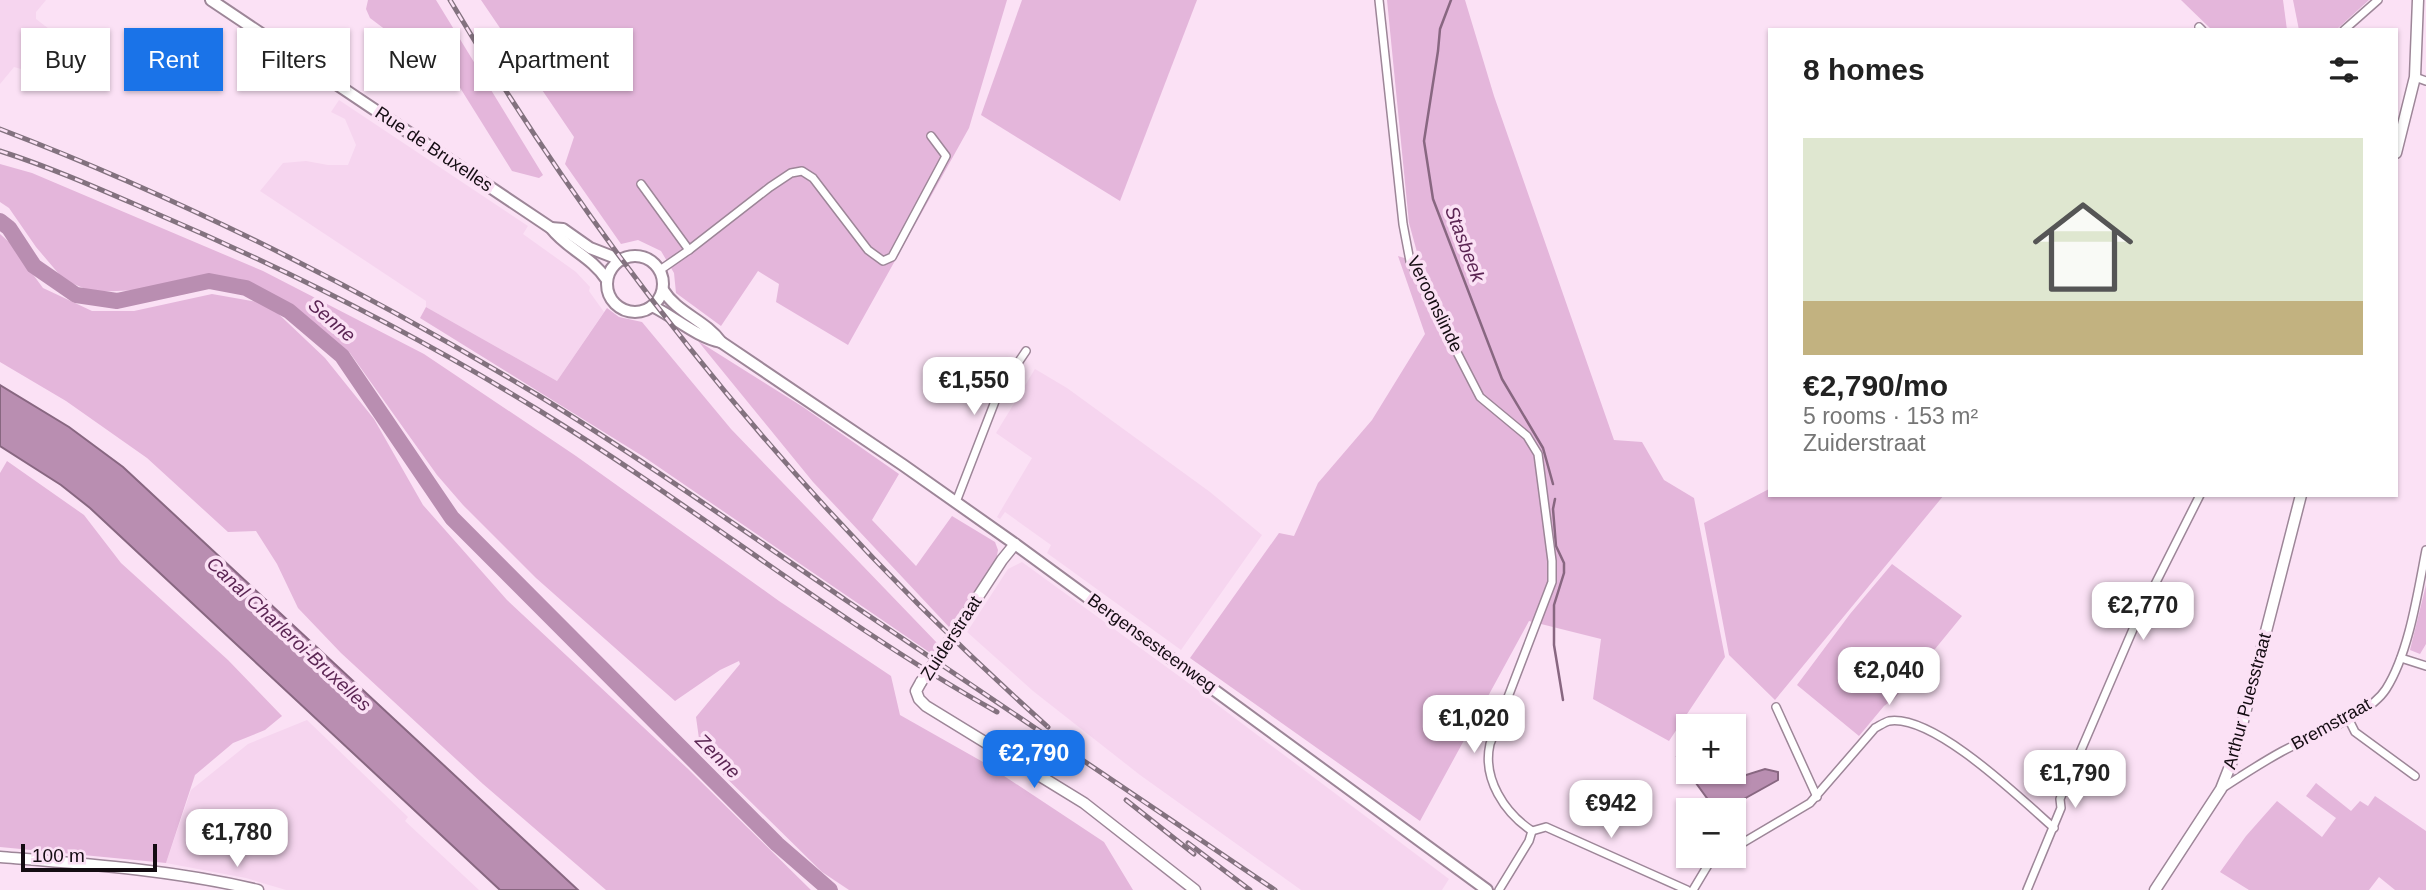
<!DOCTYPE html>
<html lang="en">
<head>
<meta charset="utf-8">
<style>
	body { margin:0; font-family:Helvetica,sans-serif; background:#f6f6f6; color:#222; height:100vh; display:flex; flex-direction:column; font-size:26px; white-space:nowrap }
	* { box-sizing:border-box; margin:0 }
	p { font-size:23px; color:#767676 }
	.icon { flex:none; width:38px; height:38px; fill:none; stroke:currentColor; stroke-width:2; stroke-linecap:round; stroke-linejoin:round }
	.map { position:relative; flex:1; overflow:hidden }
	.panel { position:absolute; left:1768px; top:28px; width:630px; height:469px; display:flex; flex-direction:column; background:#fff; border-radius:0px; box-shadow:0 2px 5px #0004 }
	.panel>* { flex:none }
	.top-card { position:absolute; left:21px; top:28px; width:665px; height:63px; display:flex; gap:14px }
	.fabs { position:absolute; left:1676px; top:714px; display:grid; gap:14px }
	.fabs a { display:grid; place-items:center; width:70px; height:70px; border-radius:0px; background:#fff; box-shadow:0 2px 5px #0004; font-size:35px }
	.scale { position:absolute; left:21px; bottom:18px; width:136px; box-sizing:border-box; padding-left:7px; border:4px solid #140c12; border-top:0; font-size:19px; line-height:24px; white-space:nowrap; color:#140c12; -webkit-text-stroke:5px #fbe1f5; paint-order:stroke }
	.price { position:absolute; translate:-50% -60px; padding:0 16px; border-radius:14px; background:#fff; color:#222; font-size:23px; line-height:46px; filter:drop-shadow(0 2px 4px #0008) }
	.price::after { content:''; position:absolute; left:50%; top:42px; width:21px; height:16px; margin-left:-10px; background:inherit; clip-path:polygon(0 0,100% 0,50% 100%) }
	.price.current { background:#1a73e8; color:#fff }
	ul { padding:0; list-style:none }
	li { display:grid; align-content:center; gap:14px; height:371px; padding:0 35px }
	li+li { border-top:2px solid #e0e0e0 }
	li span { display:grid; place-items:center; height:217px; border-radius:0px; color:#555 }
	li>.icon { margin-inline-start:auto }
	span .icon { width:126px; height:126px; fill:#fffc; stroke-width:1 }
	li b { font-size:30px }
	h2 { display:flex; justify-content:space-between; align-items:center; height:84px; padding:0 35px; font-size:30px }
	.pill { padding:0 24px; border-radius:0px; background:#fff; box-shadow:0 2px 5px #0004; font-size:24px; line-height:63px }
	.pill.current { background:#1a73e8; color:#fff }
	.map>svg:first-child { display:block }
	.built { fill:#f6d5ef }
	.green { fill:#e4b6db }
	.water { fill:#b98eb1; stroke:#886781; stroke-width:2 }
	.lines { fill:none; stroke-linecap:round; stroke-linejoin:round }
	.stream { stroke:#886781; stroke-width:2.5 }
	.river { stroke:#b98eb1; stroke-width:16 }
	.street-casing { stroke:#9d8698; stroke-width:10 }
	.secondary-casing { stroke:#9d8698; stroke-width:13 }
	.primary-casing { stroke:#9d8698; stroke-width:14 }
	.street { stroke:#fff; stroke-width:7 }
	.secondary { stroke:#fff; stroke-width:10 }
	.primary { stroke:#fff; stroke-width:10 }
	.rail-casing { stroke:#83727f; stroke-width:5 }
	.rail { stroke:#fbe1f5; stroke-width:2.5; stroke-dasharray:8; stroke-linecap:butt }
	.secondary-bridge-casing { stroke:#9d8698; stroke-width:13; stroke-linecap:butt }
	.secondary-bridge { stroke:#fff; stroke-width:10 }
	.labels { text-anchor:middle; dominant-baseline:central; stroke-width:7; stroke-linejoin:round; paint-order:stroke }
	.street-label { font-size:18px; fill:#140c12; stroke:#fbe1f5 }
	.water-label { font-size:19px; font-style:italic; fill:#5c2654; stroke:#fbe1f5 }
</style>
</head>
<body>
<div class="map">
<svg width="2426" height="890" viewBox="0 0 2426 890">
	<rect width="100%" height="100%" fill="#fbe1f5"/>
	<g class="built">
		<polygon points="0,0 46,0 36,12 36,19 75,49 110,72 98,91 14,67 0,84"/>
		<polygon points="339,100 528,226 523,234 576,272 590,287 589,291 604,312 557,381 426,307 426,301 260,191 283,163 306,161 328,165 348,165 356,145 345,119 331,112"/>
		<polygon points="1035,369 1067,388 1210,492 1262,535 1181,650 1047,553 1051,545 1005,512 1000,519 997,517 1032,458 996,433"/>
		<polygon points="1022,562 1183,679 1449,879 1442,890 1301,890 1140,775 1033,691 967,632 1008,569"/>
		<polygon points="307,720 408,817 405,821 479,890 286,890 246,878 166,863 191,790 248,744"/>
	</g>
	<g class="green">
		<polygon points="368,0 436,0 543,175 539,178 512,171 439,54 425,54 399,40 370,18 366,9"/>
		<polygon points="481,0 1007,0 969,128 848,345 776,302 779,284 758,271 721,326 676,293 674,273 661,251 638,240 621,244 565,164 574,137"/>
		<polygon points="1022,0 1197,0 1120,201 981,115"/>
		<polygon points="1387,0 1465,0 1494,96 1614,440 1642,442 1664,480 1694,498 1725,657 1669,741 1593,699 1601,639 1529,621 1420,821 1190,658 1279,533 1294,536 1318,483 1372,420 1425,334 1398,256 1420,263 1409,223"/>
		<polygon points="2181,0 2283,0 2287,30 2212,30"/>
		<polygon points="2293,0 2369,0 2336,30 2299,30"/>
		<polygon points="0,164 32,173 263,271 424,354 576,456 779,601 891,676 900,715 983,762 1104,842 1133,890 849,890 822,872 701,753 696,717 740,664 739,661 720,670 675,701 536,578 463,505 437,475 350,353 294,309 241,279 209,275 139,290 93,292 64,280 36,247 9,208 0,202"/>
		<polygon points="0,234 9,242 43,288 92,311 134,311 212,294 268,304 325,358 374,419 423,505 507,600 687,768 811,890 606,890 483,784 341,653 298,608 277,564 256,531 228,532 147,458 66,401 0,362"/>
		<polygon points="426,307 557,381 607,308 619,317 642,322 731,429 939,645 932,654 644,457 420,318"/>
		<polygon points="698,341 803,407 899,474 872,520 916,566 952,516 995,542 998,550 996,561 949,627 813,482"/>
		<polygon points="7,461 84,515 121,563 228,660 282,716 265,730 233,743 195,775 166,863 0,847 0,473"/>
		<polygon points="1769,489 1769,495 1944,495 1775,700 1729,655 1704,523"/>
		<polygon points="1892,564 1962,616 1895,698 1884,706 1859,736 1797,685 1850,614"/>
		<polygon points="2426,585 2426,644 2420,654 2410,650"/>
		<polygon points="2316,783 2351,811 2360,801 2368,806 2375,796 2426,831 2426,890 2395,890 2379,877 2369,890 2249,890 2220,872 2246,836 2277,801 2322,837 2336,818 2306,796"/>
	</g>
	<g class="water">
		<polygon points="0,385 69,427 123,467 578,890 500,890 90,508 61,485 0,446"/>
		<polygon points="1684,751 1689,755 1689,772 1709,772 1724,782 1765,769 1778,772 1778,780 1733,805 1712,805 1677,757"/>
	</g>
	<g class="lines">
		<g class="stream">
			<polyline points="1451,0 1440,29 1438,51 1424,141 1433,199 1502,379 1543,448 1553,484"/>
			<polyline points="1555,499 1553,509 1556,546 1564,563 1564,573 1554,605 1554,645 1563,700"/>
		</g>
		<polyline class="river" points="0,221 9,228 34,266 76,295 117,301 209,281 246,288 289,311 342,356 452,518 777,844 830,890"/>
		<g class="street-casing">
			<g id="street">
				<path d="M1379,0l24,224 7,37 70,136 47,39 11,18 14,107v21l-62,162c-8,35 15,69 42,87"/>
				<polyline points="2199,27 2202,30"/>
				<polyline points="2344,30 2378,0"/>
				<polyline points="2415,77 2426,81"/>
				<polyline points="641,184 689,250 660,270"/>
				<polyline points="689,250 770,187 791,173 802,171 813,178 868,250 883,261 892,257 946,156 931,136"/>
				<polyline points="956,502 999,391 1026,351"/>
				<polyline points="2401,658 2426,666"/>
				<polyline points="1776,707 1817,797"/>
				<polyline points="2348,718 2355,732 2415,776"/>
				<path d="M2221,789c20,-13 40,-26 60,-37 29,-16 88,-36 105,-63 23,-36 32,-98 40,-139"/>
				<polyline points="1532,831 1546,827 1687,890"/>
				<path d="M1734,848l76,-45 65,-75c4,-2 10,-6 14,-7 45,-7 132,78 165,107"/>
				<polyline points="1499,890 1529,841 1532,831"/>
				<polyline points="1693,890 1708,865 1721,856"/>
				<polyline points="2027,890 2061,808 2060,799 2137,620 2200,495"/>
			</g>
		</g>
		<g class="secondary-casing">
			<g id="secondary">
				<polyline points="2396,153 2415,77 2418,0"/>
				<polyline points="940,655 1002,560 1015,544"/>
				<polyline points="921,682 916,691 919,699 926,706 1084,803 1195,890"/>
				<path d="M0,857c87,7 173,13 258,33"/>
				<polyline points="2155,890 2221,789 2234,756 2301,495"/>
			</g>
		</g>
		<g class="primary-casing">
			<g id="primary">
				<path d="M211,0l340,228c16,21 40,28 56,52"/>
				<polyline points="551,228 563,229 590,248 621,260"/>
				<circle cx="635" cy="284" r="28"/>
				<path d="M663,290c14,23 42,30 58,52l182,123 112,79 472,346"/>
				<path d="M652,306c23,11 44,31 69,36"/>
			</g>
		</g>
		<use href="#street" class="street"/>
		<use href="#secondary" class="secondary"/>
		<use href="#primary" class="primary"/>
		<g class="rail-casing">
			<g id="rail">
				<path d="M450,0c161,272 362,516 598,727"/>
				<path d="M0,129c186,71 365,162 536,265 106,65 208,137 311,207 143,96 285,193 428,289"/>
				<path d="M0,151c53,17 104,40 155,62 133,57 262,122 385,198 155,95 298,212 457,301"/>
				<polyline points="1126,800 1194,854"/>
				<polyline points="1188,843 1250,890"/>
			</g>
		</g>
		<use href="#rail" class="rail"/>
		<g class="secondary-bridge-casing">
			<polyline id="secondary-bridge" points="921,682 940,655"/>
		</g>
		<use href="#secondary-bridge" class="secondary-bridge"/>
	</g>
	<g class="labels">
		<g class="street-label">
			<text transform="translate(434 149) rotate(34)">Rue de Bruxelles</text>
			<text transform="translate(1435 304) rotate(64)">Veroonslinde</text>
			<text transform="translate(951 638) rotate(-57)">Zuiderstraat</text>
			<text transform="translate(1152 643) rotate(36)">Bergensesteenweg</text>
			<text transform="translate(2247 701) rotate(-75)">Arthur Puesstraat</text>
			<text transform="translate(2331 724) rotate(-29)">Bremstraat</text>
		</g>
		<g class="water-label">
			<text transform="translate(1465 244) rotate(69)">Stasbeek</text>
			<text transform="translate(332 320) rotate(41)">Senne</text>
			<text transform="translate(289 634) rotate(43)">Canal Charleroi-Bruxelles</text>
			<text transform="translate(718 756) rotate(45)">Zenne</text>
		</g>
	</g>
</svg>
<div class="fabs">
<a>+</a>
<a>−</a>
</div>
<div class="scale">100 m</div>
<b class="price" style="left:974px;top:417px">€1,550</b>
<b class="price" style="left:2143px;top:642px">€2,770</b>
<b class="price" style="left:1889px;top:707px">€2,040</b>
<b class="price" style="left:1474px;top:755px">€1,020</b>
<b class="price current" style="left:1034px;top:790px">€2,790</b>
<b class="price" style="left:2075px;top:810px">€1,790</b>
<b class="price" style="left:1611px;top:840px">€942</b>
<b class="price" style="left:237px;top:869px">€1,780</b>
<div class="top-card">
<a class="pill">Buy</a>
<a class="pill current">Rent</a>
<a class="pill">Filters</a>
<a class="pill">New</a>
<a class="pill">Apartment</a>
</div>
<section class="panel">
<h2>8 homes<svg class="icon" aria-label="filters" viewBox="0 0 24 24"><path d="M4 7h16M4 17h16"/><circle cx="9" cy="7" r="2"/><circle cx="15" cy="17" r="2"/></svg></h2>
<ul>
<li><span style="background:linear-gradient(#dfe7d0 75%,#c2b280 0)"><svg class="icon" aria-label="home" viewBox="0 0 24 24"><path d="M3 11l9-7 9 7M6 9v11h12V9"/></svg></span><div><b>€2,790/mo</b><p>5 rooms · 153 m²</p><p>Zuiderstraat</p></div></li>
</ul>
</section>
</div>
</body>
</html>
